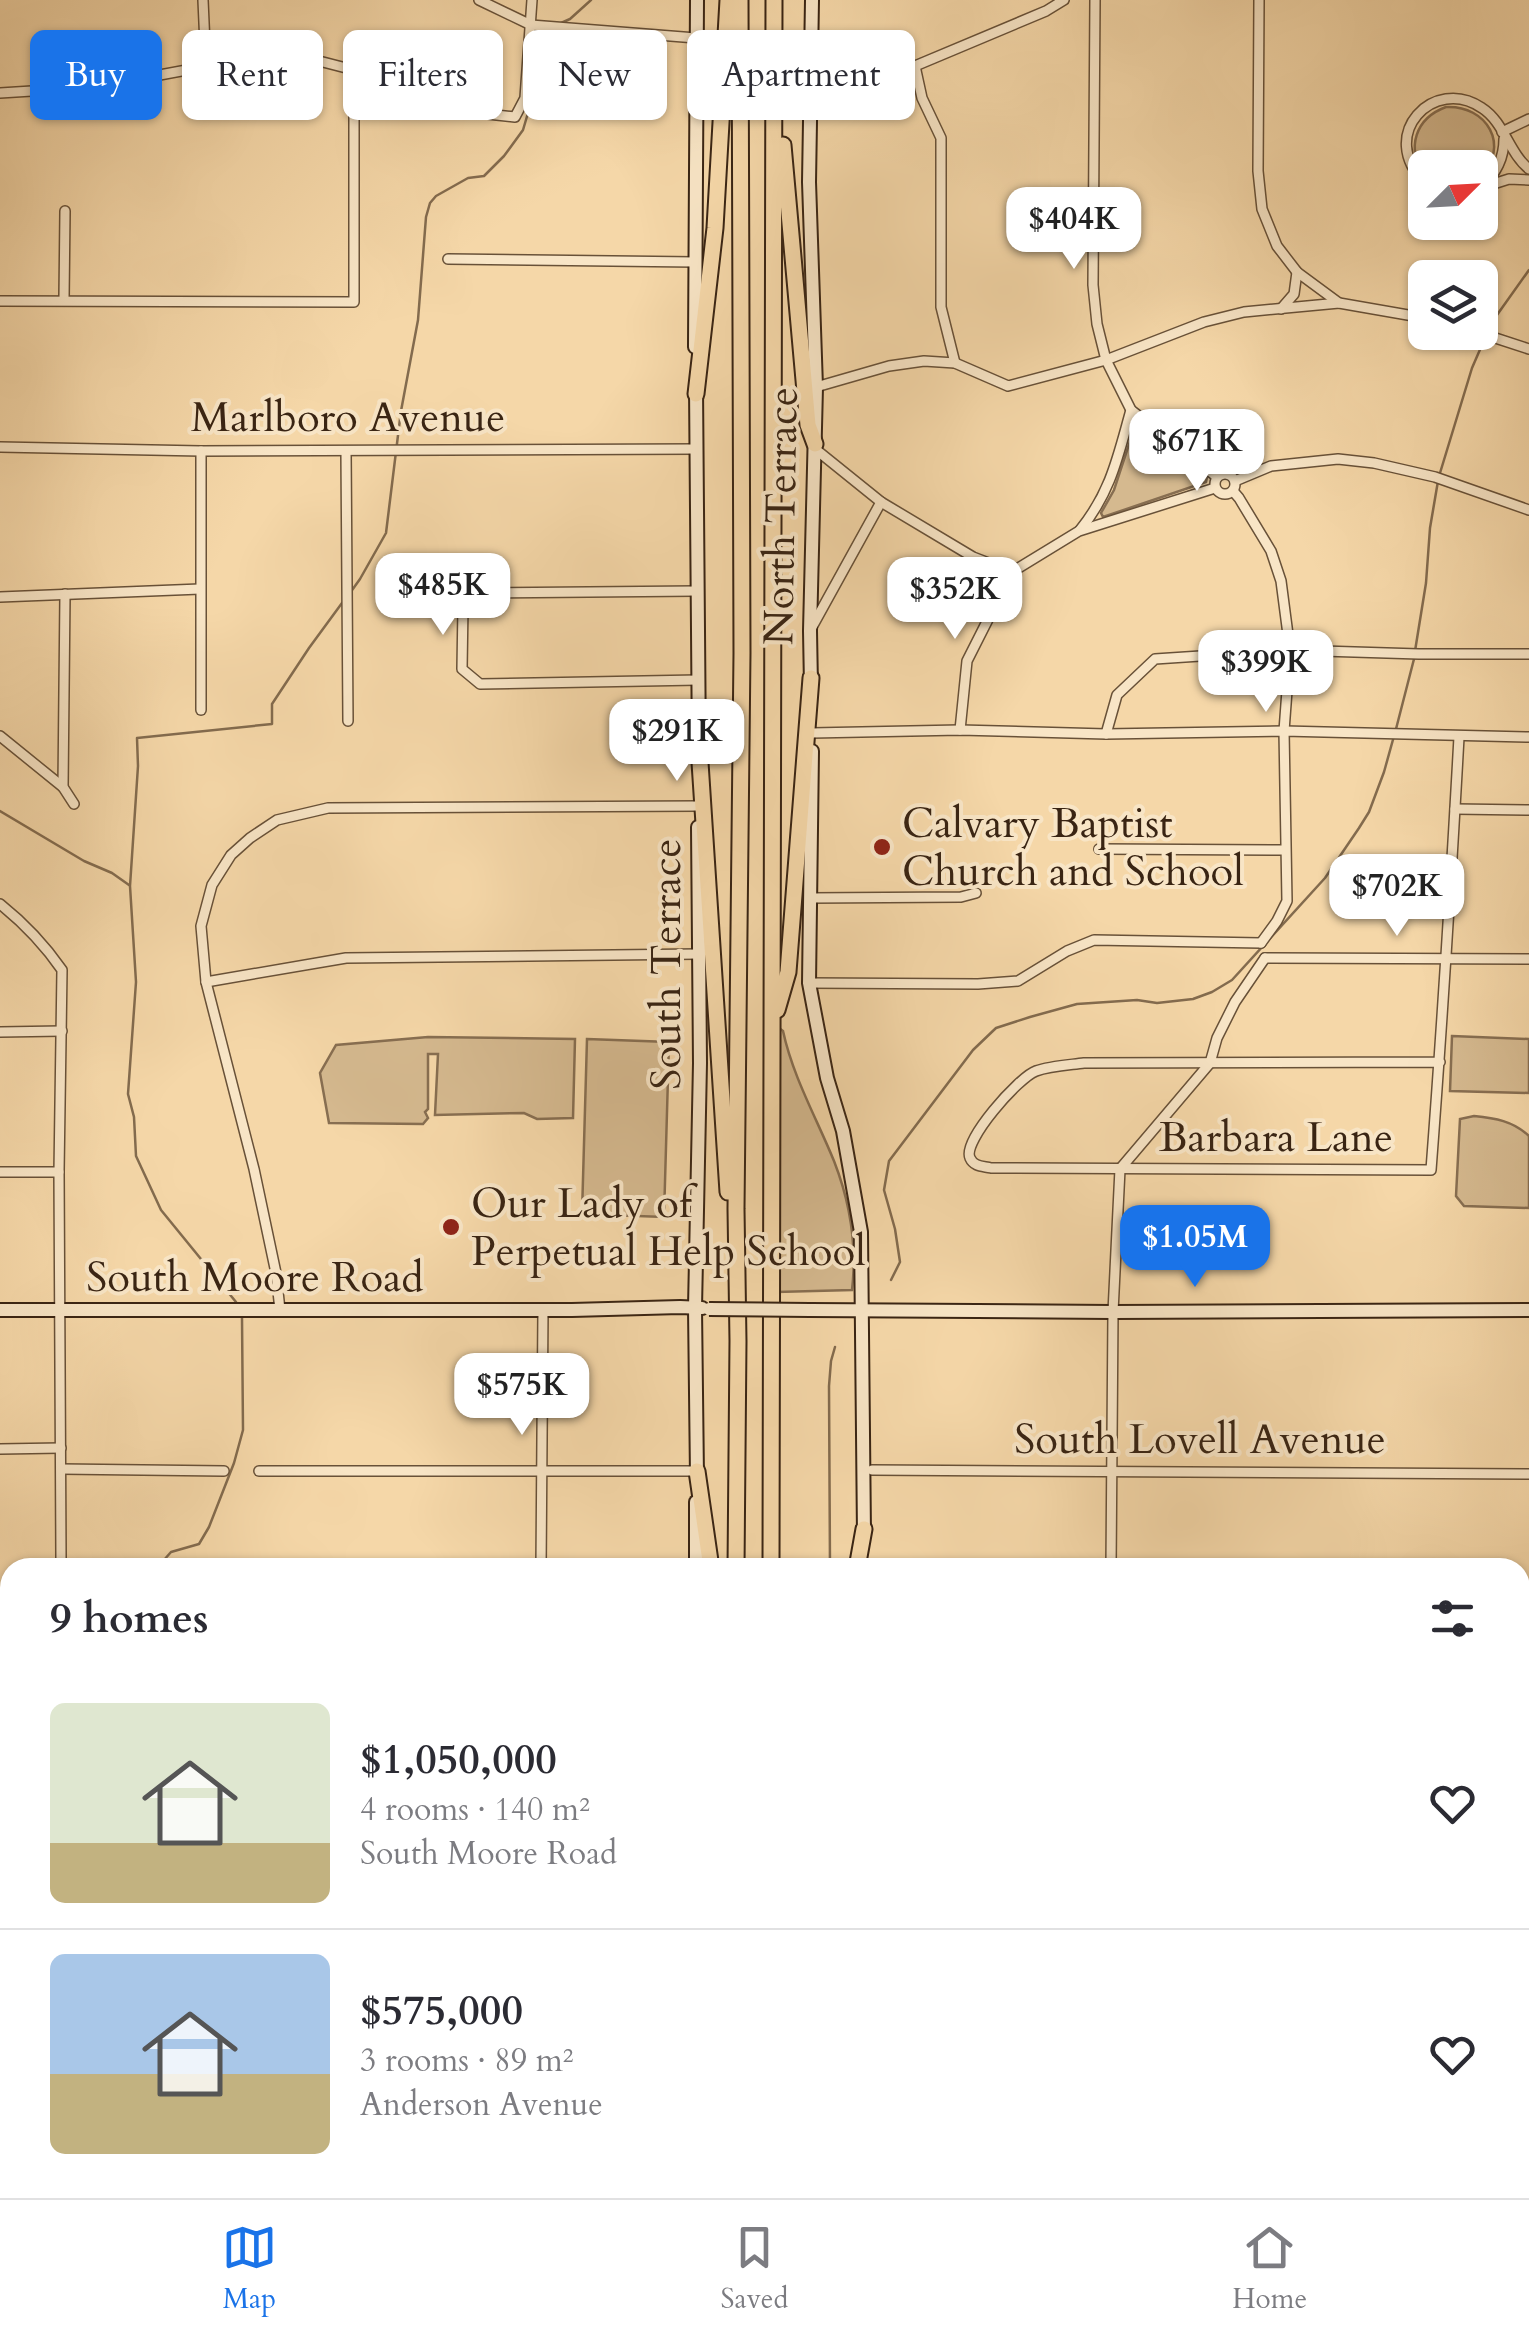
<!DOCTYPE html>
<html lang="en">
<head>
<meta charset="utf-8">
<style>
	body { margin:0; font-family:Cardo,serif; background:#f7f7f7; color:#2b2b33; height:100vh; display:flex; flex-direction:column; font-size:38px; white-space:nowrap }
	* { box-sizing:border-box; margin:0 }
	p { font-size:32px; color:#7c7c81 }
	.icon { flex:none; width:55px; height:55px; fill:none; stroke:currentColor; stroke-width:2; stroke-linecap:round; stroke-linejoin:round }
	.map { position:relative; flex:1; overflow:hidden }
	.drawer { position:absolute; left:0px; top:1558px; width:1530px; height:642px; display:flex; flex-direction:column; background:#fff; border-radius:30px 30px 0 0; box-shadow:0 2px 8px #0004 }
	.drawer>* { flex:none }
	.guide { position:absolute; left:30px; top:30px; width:1000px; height:90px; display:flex; gap:20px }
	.needle { width:65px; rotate:66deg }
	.buttons { position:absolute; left:1408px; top:150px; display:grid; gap:20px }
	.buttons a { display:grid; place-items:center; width:90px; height:90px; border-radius:15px; background:#fff; box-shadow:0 2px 8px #0004; font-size:50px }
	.price { position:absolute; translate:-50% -85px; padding:0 22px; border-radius:20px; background:#fff; color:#222; font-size:32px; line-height:65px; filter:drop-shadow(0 2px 5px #0008) }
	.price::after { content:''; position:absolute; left:50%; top:60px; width:30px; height:22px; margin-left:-15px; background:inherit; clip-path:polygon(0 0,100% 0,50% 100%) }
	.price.active { background:#1a73e8; color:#fff }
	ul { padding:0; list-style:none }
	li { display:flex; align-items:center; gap:30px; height:250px; padding:0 50px }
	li+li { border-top:2px solid #e1e1e2 }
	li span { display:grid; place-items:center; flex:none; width:280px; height:200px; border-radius:15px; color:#555 }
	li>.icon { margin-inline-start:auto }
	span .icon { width:120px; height:120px; fill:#fffc; stroke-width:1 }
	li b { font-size:42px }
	h2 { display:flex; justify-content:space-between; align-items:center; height:120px; padding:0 50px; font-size:42px }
	.chip { padding:0 35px; border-radius:15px; background:#fff; box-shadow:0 2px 8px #0004; font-size:35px; line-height:90px }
	.chip.active { background:#1a73e8; color:#fff }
	.tabs { display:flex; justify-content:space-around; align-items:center; height:140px; border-top:2px solid #e1e1e2; background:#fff; font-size:28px; color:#7c7c81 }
	.tabs a { display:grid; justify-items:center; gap:5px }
	.tabs .active { color:#1a73e8 }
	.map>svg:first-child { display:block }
	.green { fill:#d5b98f; stroke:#876e51; stroke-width:2.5 }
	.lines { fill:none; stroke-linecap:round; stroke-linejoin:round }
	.stream { stroke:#836b4e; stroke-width:2.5 }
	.street-casing { stroke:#685138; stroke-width:12 }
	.secondary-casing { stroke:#392413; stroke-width:16 }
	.highway-casing { stroke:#392413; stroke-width:19 }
	.street { stroke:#f8e5c6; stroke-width:9 }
	.secondary { stroke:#f8e5c6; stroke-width:12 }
	.highway { stroke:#f5d7a8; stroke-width:15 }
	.secondary-bridge-casing { stroke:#392413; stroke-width:16; stroke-linecap:butt }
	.secondary-bridge { stroke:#f8e5c6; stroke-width:12 }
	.poi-dot { fill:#8f2418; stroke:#f8e5c6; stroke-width:4 }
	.labels { text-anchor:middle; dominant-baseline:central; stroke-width:8; stroke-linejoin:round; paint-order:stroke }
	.street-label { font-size:42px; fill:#392413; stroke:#f8e5c6 }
	.poi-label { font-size:42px; fill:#392413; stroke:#f8e5c6; text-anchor:start }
</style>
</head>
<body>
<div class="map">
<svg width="1529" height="2198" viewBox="0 0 1529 2198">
	<rect width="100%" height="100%" fill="#f5d7a8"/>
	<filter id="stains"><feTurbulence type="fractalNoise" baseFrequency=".002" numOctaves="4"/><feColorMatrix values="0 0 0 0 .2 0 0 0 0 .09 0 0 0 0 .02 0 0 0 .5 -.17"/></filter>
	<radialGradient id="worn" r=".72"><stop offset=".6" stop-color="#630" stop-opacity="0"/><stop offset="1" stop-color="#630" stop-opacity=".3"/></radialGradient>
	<g class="green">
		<path d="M1446,107c41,-2 65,39 34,70v-9h-55v6c-20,-26 -9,-56 21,-67z"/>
		<path d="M1140,430c24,14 46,29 67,47l-1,5 -103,35 -2,-4 13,-23 18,-55z"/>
		<path d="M779,1028l4,3c10,46 33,86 51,130 16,41 23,86 18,129l-75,2z"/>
		<polygon points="1452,1036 1529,1039 1529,1093 1450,1091"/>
		<polygon points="428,1037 575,1039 573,1118 537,1119 524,1113 435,1115 438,1054 428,1054 428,1109 425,1112 428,1118 423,1124 329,1123 320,1073 336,1045"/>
		<polygon points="587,1039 669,1042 664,1217 582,1214"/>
		<path d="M1474,1116c21,2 39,5 55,20v72l-65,-2 -8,-10 4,-77z"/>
	</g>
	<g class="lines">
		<g class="stream">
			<polyline points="561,23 570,19 591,0"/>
			<polyline points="1488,331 1492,322 1529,270"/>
			<polyline points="1440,473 1472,368 1485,338"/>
			<polyline points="350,593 360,579 386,533 401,411 418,320 426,217 430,203 436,196 468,178 484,176 504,156 523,130 535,89 544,31"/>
			<polyline points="1415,651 1426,583 1430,528 1438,481"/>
			<polyline points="1396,729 1414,659"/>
			<polyline points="0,811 84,861 112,873 129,885"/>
			<polyline points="891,1280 900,1262 895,1229 884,1190 889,1161 973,1050 996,1028 1030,1017 1077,1004 1137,1000 1157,1003 1193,999 1212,992 1232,980 1325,878 1359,828 1369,812 1384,772 1394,736"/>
			<polyline points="236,1302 161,1210 136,1156 134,1117 128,1094 136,982 130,886 138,766 137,738 272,724 272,704 309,648 342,603"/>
			<polyline points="157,1568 171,1552 199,1544 209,1527 234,1463 243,1430 242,1318"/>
			<polyline points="830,1568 829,1386 831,1361 835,1347"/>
			<polyline points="0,1788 10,1792"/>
			<polyline points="339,2190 353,2198"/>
			<polyline points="473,2190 473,2198"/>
		</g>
		<g class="street-casing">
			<g id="street">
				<polyline points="203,0 206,68"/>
				<polyline points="479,0 531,25 696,38"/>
				<polyline points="1095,0 1093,285 1097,324 1106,360 1131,410 1217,477"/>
				<polyline points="1259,0 1258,171 1262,209 1277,246 1297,272 1339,303 1425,318"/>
				<polyline points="811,58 915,66 1046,11 1064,0"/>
				<polyline points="915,66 922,98 941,138 941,307 955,363"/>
				<polyline points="0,93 95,87 284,52 354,70 441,109 515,117 525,98 532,0"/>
				<polyline points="1502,132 1529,119"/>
				<path d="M1425,183c-49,-48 9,-108 57,-75 22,14 27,45 47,61"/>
				<polyline points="1487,186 1509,179 1529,180"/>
				<path d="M1483,187c13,-15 21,-28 21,-48"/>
				<polyline points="448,259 695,262"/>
				<polyline points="64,299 65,211"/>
				<polyline points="0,301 354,302 354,70"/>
				<polyline points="1281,309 1294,294 1297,272"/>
				<polyline points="1477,332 1529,349"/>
				<polyline points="816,387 889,366 924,361 955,363 1008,386 1106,360 1204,322 1244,312 1339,303"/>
				<polyline points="0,447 201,451 696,449"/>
				<polyline points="814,448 881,502 973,557 1012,572 1079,531 1215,488"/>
				<polyline points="201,451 201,710"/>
				<polyline points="346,451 348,721"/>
				<circle cx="1225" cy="484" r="10"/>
				<polyline points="1235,481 1271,466 1338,459 1374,463 1435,477 1529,510"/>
				<polyline points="1233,491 1239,498 1271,551 1281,581 1290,650 1284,731 1287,901 1277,921 1261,943"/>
				<path d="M1080,530c31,-38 38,-74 51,-120"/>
				<polyline points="696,591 469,593 463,606 462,669 480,684 698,680"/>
				<polyline points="65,594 63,787 74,804"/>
				<polyline points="0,597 200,589"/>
				<polyline points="812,627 881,502"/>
				<polyline points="960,730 967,661 1012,572"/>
				<polyline points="812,733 960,730 1106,734 1284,731 1529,737"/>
				<polyline points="1106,734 1117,695 1155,659 1290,650 1419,654 1529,654"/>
				<polyline points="0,736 63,787"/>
				<polyline points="1455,809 1529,810"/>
				<polyline points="1099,849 1285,850"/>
				<polyline points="811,898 961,897 976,893"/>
				<path d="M0,904c25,20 44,40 62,66l-3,202 2,386"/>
				<polyline points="1265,958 1529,959"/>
				<polyline points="206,982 346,958 698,954"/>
				<polyline points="809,983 978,984 1018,981 1067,951 1094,940 1261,943"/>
				<polyline points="0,1032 62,1031"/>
				<path d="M1440,1062l-356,1c-15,2 -34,3 -48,8 -17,6 -74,70 -66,87 4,9 13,8 21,10l440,2c11,-144 20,-288 28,-433"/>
				<polyline points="0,1172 59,1172"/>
				<polyline points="280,1310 276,1273 254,1169 206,982 201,926 212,885 231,855 250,838 277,820 328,808 698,806"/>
				<polyline points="0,1449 61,1448"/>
				<polyline points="61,1469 224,1471"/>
				<polyline points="872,1470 1529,1474"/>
				<polyline points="259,1471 697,1471"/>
				<polyline points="541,1568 543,1309"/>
				<polyline points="1111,1568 1113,1312 1120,1169 1210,1063 1217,1038 1235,1002 1265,958"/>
				<polyline points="0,1632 10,1631"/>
				<polyline points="1520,1632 1529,1632"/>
				<polyline points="1520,1789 1529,1789"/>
				<polyline points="0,2107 10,2106"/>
				<polyline points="220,2190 228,2198"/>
				<polyline points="1193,2190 1193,2198"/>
				<polyline points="120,2198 120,2190"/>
				<polyline points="452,2198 453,2190"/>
			</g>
		</g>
		<g class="secondary-casing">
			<g id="secondary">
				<polyline points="695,347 697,0"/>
				<polyline points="696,387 699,752"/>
				<polyline points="811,686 810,631 816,387 809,182 812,0"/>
				<polyline points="812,751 809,983 827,1078 843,1131 861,1232 864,1535"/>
				<polyline points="0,1310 572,1310 680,1307 702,1308"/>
				<polyline points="810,1310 1113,1312 1529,1310"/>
				<polyline points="697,1477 695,1308 700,1063 698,827"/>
				<polyline points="696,1568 696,1502"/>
				<polyline points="0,1804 10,1805"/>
				<polyline points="1520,2054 1529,2055"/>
				<polyline points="764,2190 767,2198"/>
				<polyline points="891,2190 893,2198"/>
			</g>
		</g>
		<g class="highway-casing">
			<g id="highway">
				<polyline points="783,145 808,425 815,444"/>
				<polyline points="696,394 715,228 728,0"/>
				<polyline points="699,747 728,1192"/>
				<polyline points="777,1010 788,972 811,678"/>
				<polyline points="697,1471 711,1568"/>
				<polyline points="736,1568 738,1341 736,1209 742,653 740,0"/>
				<polyline points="771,1568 774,0"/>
				<polyline points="857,1568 864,1529"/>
				<polyline points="813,2190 815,2198"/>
				<polyline points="850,2190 852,2198"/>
			</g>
		</g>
		<use href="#street" class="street"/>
		<use href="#secondary" class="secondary"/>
		<use href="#highway" class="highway"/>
		<g class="secondary-bridge-casing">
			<polyline id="secondary-bridge" points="709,1309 810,1310"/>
		</g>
		<use href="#secondary-bridge" class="secondary-bridge"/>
	</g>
	<g class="poi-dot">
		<circle cx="882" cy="847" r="10"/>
		<circle cx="451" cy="1227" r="10"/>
	</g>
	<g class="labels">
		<g class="street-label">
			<text x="348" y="417">Marlboro Avenue</text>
			<text transform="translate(781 516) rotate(-89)">North Terrace</text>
			<text transform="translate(666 964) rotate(-90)">South Terrace</text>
			<text x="1276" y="1137">Barbara Lane</text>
			<text x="255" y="1277">South Moore Road</text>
			<text x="1200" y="1439">South Lovell Avenue</text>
		</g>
		<g class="poi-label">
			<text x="902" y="823">Calvary Baptist<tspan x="902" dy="48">Church and School</tspan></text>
			<text x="471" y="1203">Our Lady of<tspan x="471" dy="48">Perpetual Help School</tspan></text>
		</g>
	</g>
	<rect width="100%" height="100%" filter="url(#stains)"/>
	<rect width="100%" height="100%" fill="url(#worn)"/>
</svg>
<div class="buttons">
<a><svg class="needle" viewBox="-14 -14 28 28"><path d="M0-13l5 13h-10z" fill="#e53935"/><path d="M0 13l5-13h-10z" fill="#7c7c81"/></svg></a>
<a><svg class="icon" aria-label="layers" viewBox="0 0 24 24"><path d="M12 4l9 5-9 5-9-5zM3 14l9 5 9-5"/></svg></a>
</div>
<b class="price" style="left:1074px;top:272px">$404K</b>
<b class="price" style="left:1197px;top:494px">$671K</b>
<b class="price" style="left:443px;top:638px">$485K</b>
<b class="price" style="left:955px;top:642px">$352K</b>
<b class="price" style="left:1266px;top:715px">$399K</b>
<b class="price" style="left:677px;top:784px">$291K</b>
<b class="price" style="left:1397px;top:939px">$702K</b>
<b class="price active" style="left:1195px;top:1290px">$1.05M</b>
<b class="price" style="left:522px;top:1438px">$575K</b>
<div class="guide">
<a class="chip active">Buy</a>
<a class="chip">Rent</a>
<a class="chip">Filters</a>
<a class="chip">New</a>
<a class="chip">Apartment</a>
</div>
<section class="drawer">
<h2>9 homes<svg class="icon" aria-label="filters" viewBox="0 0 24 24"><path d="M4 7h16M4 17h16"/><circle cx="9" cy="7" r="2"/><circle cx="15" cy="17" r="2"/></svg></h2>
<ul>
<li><span style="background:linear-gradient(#dfe7d0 70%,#c2b280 0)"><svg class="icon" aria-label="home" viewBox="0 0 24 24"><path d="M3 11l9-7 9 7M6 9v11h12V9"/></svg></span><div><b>$1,050,000</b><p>4 rooms · 140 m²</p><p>South Moore Road</p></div><svg class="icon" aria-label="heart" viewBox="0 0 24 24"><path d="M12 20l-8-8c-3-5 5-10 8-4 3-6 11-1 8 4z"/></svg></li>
<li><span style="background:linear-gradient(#a9c7e8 60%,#c2b280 0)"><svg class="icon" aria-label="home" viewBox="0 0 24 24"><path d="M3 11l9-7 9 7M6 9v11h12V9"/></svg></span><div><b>$575,000</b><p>3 rooms · 89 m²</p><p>Anderson Avenue</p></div><svg class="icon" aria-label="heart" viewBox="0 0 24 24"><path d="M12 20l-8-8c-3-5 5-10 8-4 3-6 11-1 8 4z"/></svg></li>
</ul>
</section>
</div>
<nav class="tabs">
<a class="active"><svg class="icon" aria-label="map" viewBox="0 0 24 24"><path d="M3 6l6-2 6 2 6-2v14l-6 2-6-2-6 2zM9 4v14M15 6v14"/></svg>Map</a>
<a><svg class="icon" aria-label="saved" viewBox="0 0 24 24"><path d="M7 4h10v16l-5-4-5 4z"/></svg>Saved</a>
<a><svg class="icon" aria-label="home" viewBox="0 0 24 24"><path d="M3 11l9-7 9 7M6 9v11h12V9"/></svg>Home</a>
</nav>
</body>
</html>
